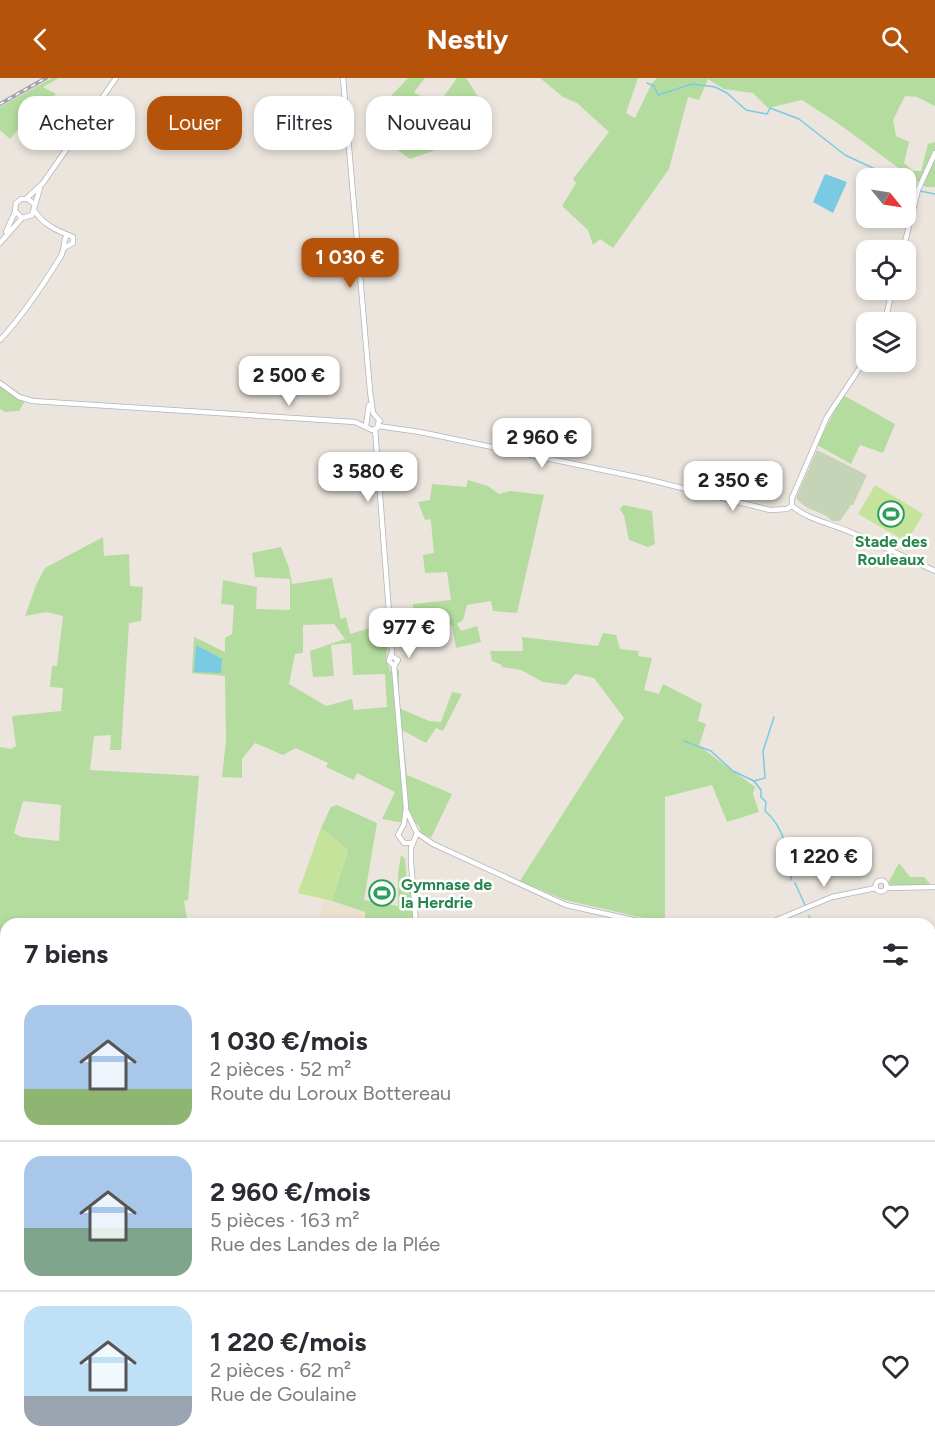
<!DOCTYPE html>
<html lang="fr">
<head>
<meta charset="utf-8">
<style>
	body { margin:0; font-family:Figtree,sans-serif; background:#f2f2f3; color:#2b2b33; height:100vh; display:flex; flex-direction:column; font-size:22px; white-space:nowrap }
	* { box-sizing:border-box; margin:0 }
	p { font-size:20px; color:#7c7c81 }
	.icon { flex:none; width:33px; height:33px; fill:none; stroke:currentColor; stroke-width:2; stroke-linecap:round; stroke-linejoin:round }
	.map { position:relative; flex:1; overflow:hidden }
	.side { position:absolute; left:0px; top:840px; width:936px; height:536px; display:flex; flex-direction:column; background:#fff; border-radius:18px 18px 0 0; box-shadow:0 3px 9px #0003 }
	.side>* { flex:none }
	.top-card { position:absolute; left:18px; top:18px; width:600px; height:54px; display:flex; gap:12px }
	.needle { width:39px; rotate:120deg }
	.fabs { position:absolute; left:856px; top:90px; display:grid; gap:12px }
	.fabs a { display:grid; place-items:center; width:60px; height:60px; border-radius:12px; background:#fff; box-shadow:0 3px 9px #0003; font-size:30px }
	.price { position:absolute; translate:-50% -51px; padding:0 14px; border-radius:12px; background:#fff; color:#222; font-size:20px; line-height:39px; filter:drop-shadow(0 2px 3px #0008) }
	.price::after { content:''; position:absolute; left:50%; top:36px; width:18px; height:14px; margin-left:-9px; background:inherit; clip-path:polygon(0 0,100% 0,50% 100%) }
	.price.active { background:#b45309; color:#fff }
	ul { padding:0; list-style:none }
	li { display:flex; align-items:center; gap:18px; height:150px; padding:0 24px }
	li+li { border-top:2px solid #e1e1e2 }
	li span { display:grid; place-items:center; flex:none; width:168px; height:120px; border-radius:18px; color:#555 }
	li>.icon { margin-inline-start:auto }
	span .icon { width:72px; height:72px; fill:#fffc; stroke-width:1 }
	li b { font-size:26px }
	h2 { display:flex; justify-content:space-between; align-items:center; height:72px; padding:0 24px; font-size:26px }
	.tag { padding:0 21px; border-radius:18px; background:#fff; box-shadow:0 3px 9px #0003; font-size:21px; line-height:54px }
	.tag.active { background:#b45309; color:#fff }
	header { display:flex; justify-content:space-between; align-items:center; height:78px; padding:0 24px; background:#b45309; color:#fff; font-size:27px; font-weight:700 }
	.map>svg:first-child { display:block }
	.education { fill:#ebe1ce }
	.green { fill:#b5dc9f; fill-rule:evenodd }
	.cemetery { fill:#c5d3b6 }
	.pitch { fill:#c6e39b }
	.water { fill:#7acae3 }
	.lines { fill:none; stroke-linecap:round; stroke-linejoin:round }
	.stream { stroke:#7acae3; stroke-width:1.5 }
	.secondary-casing { stroke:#b1b4bc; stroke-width:6 }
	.highway-casing { stroke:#c3c3c3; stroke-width:8 }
	.secondary { stroke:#fff; stroke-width:4.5 }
	.highway { stroke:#ef9d64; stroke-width:6 }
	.rail-casing { stroke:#a0a4b3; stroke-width:4 }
	.rail { stroke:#fff; stroke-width:1.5; stroke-dasharray:4.5; stroke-linecap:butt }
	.labels { text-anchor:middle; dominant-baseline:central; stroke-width:5; stroke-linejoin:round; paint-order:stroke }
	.leisure-label { font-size:16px; font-weight:bold; fill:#27864d; stroke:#fff }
</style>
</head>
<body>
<header><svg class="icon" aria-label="back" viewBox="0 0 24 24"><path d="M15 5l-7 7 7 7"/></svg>Nestly<svg class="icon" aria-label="search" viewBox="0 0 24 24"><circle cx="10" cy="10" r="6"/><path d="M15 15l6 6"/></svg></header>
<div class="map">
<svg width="935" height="1375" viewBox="0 0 935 1375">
	<rect width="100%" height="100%" fill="#ebe5dd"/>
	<polygon class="education" points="323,821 365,834 365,846 283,846 282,837 319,843"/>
	<g class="green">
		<polygon points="52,0 59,0 43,9 56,16 34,39 29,39 10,61 0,52 0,29"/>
		<polygon points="408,0 425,0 414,14 430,24 440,24 457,0 466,0 479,20 462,34 461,46 472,52 466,67 441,70 410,81 392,68 390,46 377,39 382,28"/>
		<polygon points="540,0 638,0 626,35 635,40 652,5 657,0 935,0 935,28 917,19 905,18 893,42 896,58 909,64 904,85 913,93 921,93 928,66 935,64 935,109 926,109 911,99 836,44 802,22 768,30 753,15 724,11 708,1 699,22 688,19 669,91 613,170 600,161 593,167 588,152 562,128 576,105 573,101 609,54 577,25 563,19"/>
		<polygon points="0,308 25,323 19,333 5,334 0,331"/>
		<polygon points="843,317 895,346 883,375 860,367 851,386 817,367"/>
		<path d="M468,402l20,6 11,8 11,-3 34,4 -27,118 -24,-2 -2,-10 -24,4 -4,15 -6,4 4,7 16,-5 4,16 -25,6 -4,-23h-10l-1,9 -53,6 -2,20 5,12 8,-3v39l30,13 12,1 11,-30 10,2 -19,37 -7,-3 -10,15 -24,-13 5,45 45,19 -21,44 -10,-5 -2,-7 -6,-5 -15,1 -16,-3 13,-27 -38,-19 -3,7 -28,-13 2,-4 -32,-15 -13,7 -28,-12 -13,16v19l-20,-1 4,-36 -1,-65 -33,-3 2,-36 31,15v-14l7,-4 2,-29 -13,-1 2,-24 34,7 -1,22 34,1v-31l-35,-2 -3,-24 29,-6 8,21 3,16 40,-6 9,41 5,-2 4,17 36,-11 1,9 27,-7 -1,-21 38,-4 -4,-28 -22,1 -2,-18 11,-2 -3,-31 -1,-3 -5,1 -7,-18 12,-2 2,-16 34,3zM334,546l11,15 -35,12 3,26 21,-1 -3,-31 20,-2 2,32 32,-1 2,33 -33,3 -2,-11 -26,7 -37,-22 6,-30 8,-1v-28z"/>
		<polygon points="623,427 652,433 655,466 648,469 629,462 624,438 620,431"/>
		<path d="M103,459l1,19 25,-2 1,32 13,1 -2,34 -12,2 -8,127h-11l1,-15 -17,1 -4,34 109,6 -11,124 -4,1 4,23h-182v42l-6,3v-222l11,2 5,-3 -4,-30 49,-5 2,-23 -13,-1 2,-21h5l6,-50 -17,-4 -21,4 11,-31 9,-17zM23,723l38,4 -2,36 -38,-4 -7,-4z"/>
		<polygon points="603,555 616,557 620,571 639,573 638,578 652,580 644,612 659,616 663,606 702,626 698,643 706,646 699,668 755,709 753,716 759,734 727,744 712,707 665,719 665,845 565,822 520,803 624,640 594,600 575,596 566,607 543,604 521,592 501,589 502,587 492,583 490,573 523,573 522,559 598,568"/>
		<polygon points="337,727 377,745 364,822 398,828 398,796 401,777 405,781 407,805 412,808 414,846 365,846 365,834 332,823 348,772 321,750 331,729"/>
		<polygon points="899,785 910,799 924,799 931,807 892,808 888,805"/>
		<polygon points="6,974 6,1068 0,1071 0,1016 4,1014 0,1006 0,976"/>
		<polygon points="930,1092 935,1094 935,1178 930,1175"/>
		<polygon points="935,1266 935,1375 872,1375 867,1370 930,1370 930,1269"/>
		<polygon points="389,1370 487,1370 488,1372 483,1375 386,1375"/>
		<polygon points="627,1370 741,1370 736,1375 628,1375"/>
	</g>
	<path class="cemetery" d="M817,372l50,25 -14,30h-2l-11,16h-8c-11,-12 -22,-7 -36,-23z"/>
	<g class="pitch">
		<polygon points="875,407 923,436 907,464 858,436"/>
		<polygon points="321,750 348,772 332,823 298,815"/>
	</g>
	<g class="water">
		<polygon points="825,96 847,104 833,135 813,124"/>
		<polygon points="196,567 222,581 221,595 194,594"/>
	</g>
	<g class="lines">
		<g class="stream">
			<polyline points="647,5 654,8 658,17 692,6 715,9 727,15 746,32 767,36 770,30 799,41 845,77 894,100"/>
			<polyline points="906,106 916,111"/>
			<polyline points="920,113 935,116"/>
			<path d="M774,639l-11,34 2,27 -11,3 7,9v7l5,5 -1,9c19,15 26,47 26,69"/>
			<polyline points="684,663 711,673 733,693 754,703"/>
			<polyline points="795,805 805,827"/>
			<polyline points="809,838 812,846"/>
			<polyline points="930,1237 935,1239"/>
		</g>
		<g class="secondary-casing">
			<g id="secondary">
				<polyline points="343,0 370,313 373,335 380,343"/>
				<polyline points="27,120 43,105 116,0"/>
				<polyline points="34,126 28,121 21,121 16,125 15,133 22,140 32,137 40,110"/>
				<path d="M34,132c9,15 24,21 39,27v6l-9,5"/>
				<polyline points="6,154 15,134"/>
				<polyline points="0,165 22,140"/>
				<polyline points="903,172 918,112 935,75"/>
				<polyline points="885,244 892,212"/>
				<path d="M0,262c23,-24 43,-55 61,-84 4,-7 2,-16 6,-21"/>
				<polyline points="0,305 19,319 33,323 355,344 372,352 377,350 379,343"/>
				<polyline points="366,348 369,327"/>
				<path d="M378,348l42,6 226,47 124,31 17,-1 5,-3c15,13 37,17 58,26 28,12 57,26 85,39"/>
				<polyline points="375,351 392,574 389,583 394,588"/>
				<polyline points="792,428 792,420 827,339 867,279"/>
				<polyline points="393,579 398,582 394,588"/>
				<polyline points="394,588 406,730 404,746 398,757 404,765 412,765"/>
				<polyline points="407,734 417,755 411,770 411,784 416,846"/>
				<polyline points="417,755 433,766 566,827 651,846"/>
				<circle cx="881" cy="808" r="5.5"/>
				<polyline points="886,810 935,809"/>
				<polyline points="767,846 832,819 876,810"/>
				<polyline points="663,1370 667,1375"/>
				<polyline points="90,1375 91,1370"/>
			</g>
		</g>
		<g class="highway-casing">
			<g id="highway">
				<polyline points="0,1075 6,1072"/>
				<polyline points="0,1081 6,1078"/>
				<polyline points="930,1180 935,1183"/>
				<polyline points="930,1187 935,1189"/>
			</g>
		</g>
		<use href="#secondary" class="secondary"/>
		<use href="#highway" class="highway"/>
		<g class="rail-casing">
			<polyline id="rail" points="0,26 46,0"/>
		</g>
		<use href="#rail" class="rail"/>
	</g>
	<defs>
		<g id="stadium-ring" transform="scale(1.35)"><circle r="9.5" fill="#fff" stroke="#2e9e5b" stroke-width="1.5"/><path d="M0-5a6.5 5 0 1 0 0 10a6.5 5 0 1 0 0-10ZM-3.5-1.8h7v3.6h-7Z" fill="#2e9e5b"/></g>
	</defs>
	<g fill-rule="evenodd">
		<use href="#stadium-ring" x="891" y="436"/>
		<use href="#stadium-ring" x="382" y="815"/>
	</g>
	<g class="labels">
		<g class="leisure-label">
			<text x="891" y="463">Stade des<tspan x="891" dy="18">Rouleaux</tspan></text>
			<text x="401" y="806" text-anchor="start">Gymnase de<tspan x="401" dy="18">la Herdrie</tspan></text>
		</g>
	</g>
</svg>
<div class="fabs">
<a><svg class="needle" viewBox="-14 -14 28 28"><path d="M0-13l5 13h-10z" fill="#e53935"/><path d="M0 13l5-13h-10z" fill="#7c7c81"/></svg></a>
<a><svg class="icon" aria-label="locate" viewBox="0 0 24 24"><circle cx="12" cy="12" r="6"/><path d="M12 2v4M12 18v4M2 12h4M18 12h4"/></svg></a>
<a><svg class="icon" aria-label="layers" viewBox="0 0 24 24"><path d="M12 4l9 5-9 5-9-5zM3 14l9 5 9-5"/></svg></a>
</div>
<b class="price active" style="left:350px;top:211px">1 030 €</b>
<b class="price" style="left:289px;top:329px">2 500 €</b>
<b class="price" style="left:542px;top:391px">2 960 €</b>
<b class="price" style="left:368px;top:425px">3 580 €</b>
<b class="price" style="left:733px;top:434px">2 350 €</b>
<b class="price" style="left:409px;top:581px">977 €</b>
<b class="price" style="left:824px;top:810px">1 220 €</b>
<div class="top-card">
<a class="tag">Acheter</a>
<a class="tag active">Louer</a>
<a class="tag">Filtres</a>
<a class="tag">Nouveau</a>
</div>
<section class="side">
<h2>7 biens<svg class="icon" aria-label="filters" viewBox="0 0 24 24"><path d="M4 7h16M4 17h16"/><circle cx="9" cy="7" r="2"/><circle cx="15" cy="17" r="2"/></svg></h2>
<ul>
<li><span style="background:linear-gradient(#a9c7e8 70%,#8fb573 0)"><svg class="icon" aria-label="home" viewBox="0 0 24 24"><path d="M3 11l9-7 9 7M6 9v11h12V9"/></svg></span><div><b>1 030 €/mois</b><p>2 pièces · 52 m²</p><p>Route du Loroux Bottereau</p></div><svg class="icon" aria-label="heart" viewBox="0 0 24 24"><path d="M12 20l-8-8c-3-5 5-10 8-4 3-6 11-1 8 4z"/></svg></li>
<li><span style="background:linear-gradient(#a9c7e8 60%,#7fa58c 0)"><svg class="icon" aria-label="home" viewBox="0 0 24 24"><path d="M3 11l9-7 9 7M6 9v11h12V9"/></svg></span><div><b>2 960 €/mois</b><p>5 pièces · 163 m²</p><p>Rue des Landes de la Plée</p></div><svg class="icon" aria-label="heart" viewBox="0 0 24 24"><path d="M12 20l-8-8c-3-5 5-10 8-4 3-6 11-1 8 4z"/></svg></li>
<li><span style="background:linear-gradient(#bfe0f5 75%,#9aa5b1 0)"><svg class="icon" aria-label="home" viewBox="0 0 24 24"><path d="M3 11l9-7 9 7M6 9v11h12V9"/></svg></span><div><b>1 220 €/mois</b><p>2 pièces · 62 m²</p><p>Rue de Goulaine</p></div><svg class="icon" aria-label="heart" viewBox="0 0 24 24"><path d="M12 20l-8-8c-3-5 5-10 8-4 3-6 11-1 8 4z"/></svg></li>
</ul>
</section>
</div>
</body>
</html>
